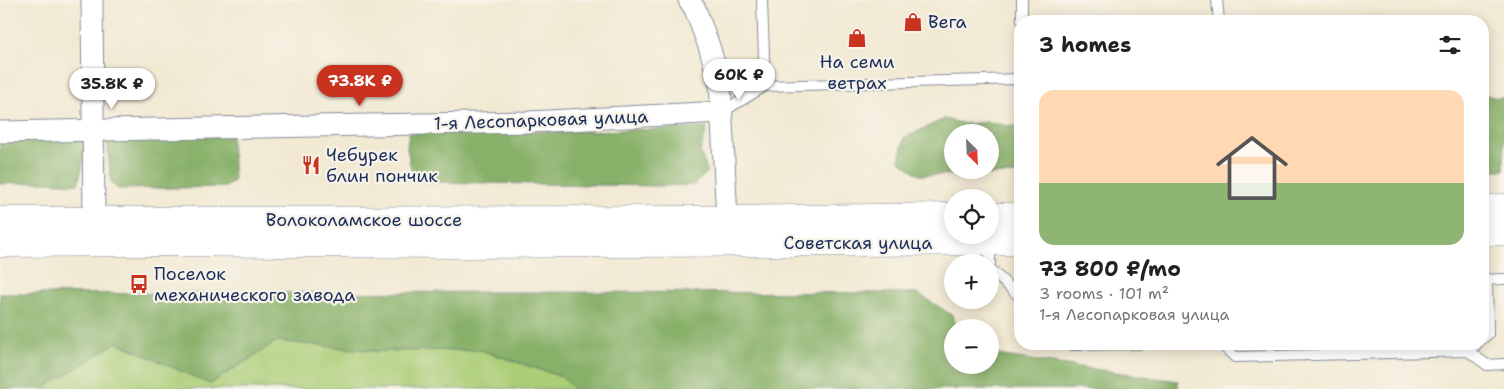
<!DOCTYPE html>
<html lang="en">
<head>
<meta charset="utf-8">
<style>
	body { margin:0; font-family:"Shantell Sans",sans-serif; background:#f2f2f2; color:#202124; height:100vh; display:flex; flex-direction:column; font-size:19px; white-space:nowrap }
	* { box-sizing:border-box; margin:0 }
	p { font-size:16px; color:#757577 }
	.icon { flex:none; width:28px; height:28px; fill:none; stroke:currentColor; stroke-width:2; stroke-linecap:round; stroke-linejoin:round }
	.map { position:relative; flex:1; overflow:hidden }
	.side { position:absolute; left:1014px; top:15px; width:475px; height:335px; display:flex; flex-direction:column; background:#fff; border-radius:20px; box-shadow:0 2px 12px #0003 }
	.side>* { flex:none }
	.needle { width:32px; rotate:156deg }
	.controls { position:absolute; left:944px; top:124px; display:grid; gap:10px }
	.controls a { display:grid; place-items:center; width:55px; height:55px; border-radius:50%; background:#fff; box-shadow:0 2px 12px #0003; font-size:25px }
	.price { position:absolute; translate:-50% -42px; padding:0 11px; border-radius:18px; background:#fff; color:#222; font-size:16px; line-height:32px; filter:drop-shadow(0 1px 2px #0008) }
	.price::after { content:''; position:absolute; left:50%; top:30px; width:15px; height:11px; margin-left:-8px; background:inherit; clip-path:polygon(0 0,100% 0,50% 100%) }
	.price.on { background:#c8321e; color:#fff }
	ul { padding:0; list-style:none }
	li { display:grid; align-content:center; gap:10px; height:265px; padding:0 25px }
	li span { display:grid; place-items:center; height:155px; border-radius:15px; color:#555 }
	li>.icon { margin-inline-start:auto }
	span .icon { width:90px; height:90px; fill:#fffc; stroke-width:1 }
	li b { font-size:21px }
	h2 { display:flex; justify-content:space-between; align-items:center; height:60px; padding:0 25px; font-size:21px }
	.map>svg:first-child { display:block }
	.green { fill:#aacd76; stroke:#627e6a }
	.forest { fill:#87b067; stroke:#517062; fill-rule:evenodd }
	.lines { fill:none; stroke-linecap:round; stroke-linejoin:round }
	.service-casing { stroke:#868c98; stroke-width:12 }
	.minor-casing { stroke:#868c98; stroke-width:23 }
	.primary-casing { stroke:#868c98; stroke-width:29 }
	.service { stroke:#fff; stroke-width:10 }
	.minor { stroke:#fff; stroke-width:21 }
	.primary { stroke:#fff; stroke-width:28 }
	.labels { text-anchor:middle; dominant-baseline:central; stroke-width:4.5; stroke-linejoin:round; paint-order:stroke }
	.poi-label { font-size:18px; fill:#1b2f5e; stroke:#f7f3e8; text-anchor:start }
	.street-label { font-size:18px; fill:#1b2f5e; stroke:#f7f3e8 }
</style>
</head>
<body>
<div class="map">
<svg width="1504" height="389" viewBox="0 0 1504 389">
	<rect width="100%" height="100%" fill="#f7f3e8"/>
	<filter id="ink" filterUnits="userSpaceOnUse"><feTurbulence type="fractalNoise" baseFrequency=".02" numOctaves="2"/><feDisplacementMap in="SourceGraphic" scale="10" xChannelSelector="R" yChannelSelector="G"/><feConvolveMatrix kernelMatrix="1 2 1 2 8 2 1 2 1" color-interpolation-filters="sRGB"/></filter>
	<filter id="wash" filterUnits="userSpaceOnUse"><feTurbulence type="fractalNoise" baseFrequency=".0096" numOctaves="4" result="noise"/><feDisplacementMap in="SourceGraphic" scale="20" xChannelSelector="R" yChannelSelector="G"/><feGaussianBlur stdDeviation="1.12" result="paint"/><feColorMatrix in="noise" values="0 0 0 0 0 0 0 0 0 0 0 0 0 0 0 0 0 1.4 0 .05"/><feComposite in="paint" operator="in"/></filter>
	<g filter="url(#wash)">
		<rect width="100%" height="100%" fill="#f2e9d3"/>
		<polygon class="green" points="277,341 375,351 481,350 562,377 574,389 43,389 117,342 210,384"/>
		<g class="forest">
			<polygon points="1482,92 1492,97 1504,98 1504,170 1483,170"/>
			<path d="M944,119l21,5 22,-2 21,4h12v48l-101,1 -20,-15 5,-22zM990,132v38h-38v-38z"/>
			<polygon points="707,128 700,152 708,172 693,185 656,186 427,182 412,173 407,148 409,133 591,131"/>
			<polygon points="231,136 234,180 226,187 118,189 111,183 107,138"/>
			<polygon points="84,138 84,160 78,184 46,182 0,184 0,139"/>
			<polygon points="513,292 917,293 952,315 957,327 952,328 952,365 990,365 990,354 1178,381 1178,389 574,389 562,377 481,350 375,351 277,341 210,384 117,342 43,389 0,389 0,294"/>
		</g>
	</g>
	<g filter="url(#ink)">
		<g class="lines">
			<g class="service-casing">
				<g id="service">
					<polyline points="762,0 765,86"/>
					<polyline points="1022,0 1022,21"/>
					<polyline points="1217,0 1219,21"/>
					<polyline points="722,112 765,86 1020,79"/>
					<polyline points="990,243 990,269 1020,297"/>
					<polyline points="1482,280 1504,279"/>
					<polyline points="1482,339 1488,334 1487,279"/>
					<polyline points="1070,344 1072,345 1139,344"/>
					<polyline points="1221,344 1235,357 1468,351 1487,365 1504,364"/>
					<polyline points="1468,351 1477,344"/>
				</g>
			</g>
			<g class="minor-casing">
				<g id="minor">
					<polyline points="92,0 94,220"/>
					<polyline points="689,0 695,9 709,46 720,83 727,220 727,236"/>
					<polyline points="0,132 529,122 722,112"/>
				</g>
			</g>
			<g class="primary-casing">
				<g id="primary">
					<polyline points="1482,209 1504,208"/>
					<polyline points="990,217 1020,217"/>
					<polyline points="0,221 727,220 952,217"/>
					<polyline points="1482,232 1504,231"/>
					<polyline points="0,243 142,242 461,244 1020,241"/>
				</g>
			</g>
			<use href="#service" class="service"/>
			<use href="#minor" class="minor"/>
			<use href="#primary" class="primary"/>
		</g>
	</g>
	<defs>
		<g id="shop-bare" transform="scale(1.5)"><path d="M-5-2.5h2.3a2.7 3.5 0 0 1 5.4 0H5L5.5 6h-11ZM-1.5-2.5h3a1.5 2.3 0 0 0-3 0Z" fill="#c8321e" stroke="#f7f3e8" stroke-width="2.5" paint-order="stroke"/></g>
		<g id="restaurant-bare" transform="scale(1.5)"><path d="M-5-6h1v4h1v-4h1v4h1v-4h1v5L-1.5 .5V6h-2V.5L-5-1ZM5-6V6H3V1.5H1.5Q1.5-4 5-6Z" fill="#c8321e" stroke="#f7f3e8" stroke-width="2.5" paint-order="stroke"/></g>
		<g id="bus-bare" transform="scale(1.5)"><path d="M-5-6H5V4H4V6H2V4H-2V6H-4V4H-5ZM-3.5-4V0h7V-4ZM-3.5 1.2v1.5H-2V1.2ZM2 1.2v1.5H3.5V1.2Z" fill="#c8321e" stroke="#f7f3e8" stroke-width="2.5" paint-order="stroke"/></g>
	</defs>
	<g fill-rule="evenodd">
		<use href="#shop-bare" x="913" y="22"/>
		<use href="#shop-bare" x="857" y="38"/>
		<use href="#restaurant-bare" x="311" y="165"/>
		<use href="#bus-bare" x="139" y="284"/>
	</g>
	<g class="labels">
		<g class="poi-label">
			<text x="928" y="22">Вега</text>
			<text x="857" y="62" text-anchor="middle">На семи<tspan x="857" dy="21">ветрах</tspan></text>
			<text x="326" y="155">Чебурек<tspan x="326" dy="21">блин пончик</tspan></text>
			<text x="154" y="274">Поселок<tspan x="154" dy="21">механического завода</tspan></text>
		</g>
		<g class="street-label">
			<text transform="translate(541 120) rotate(-2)">1-я Лесопарковая улица</text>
			<text x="364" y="220">Волоколамское шоссе</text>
			<text x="858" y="243">Советская улица</text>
		</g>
	</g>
</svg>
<div class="controls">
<a><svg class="needle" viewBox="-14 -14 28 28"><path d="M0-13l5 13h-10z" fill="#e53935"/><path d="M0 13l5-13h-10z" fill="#757577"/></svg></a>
<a><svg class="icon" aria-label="locate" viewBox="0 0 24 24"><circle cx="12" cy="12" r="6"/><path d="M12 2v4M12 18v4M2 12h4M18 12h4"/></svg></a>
<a>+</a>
<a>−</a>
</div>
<b class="price" style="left:739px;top:101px">60K ₽</b>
<b class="price on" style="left:360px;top:107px">73.8K ₽</b>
<b class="price" style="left:112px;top:110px">35.8K ₽</b>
<section class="side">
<h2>3 homes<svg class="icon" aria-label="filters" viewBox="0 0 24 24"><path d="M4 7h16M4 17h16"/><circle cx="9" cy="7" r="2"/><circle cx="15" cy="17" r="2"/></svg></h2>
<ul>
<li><span style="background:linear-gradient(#ffd9b3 60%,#8fb573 0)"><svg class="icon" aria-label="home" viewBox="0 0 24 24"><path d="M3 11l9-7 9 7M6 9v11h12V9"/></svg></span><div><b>73 800 ₽/mo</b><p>3 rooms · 101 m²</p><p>1-я Лесопарковая улица</p></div></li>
</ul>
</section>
</div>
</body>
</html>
